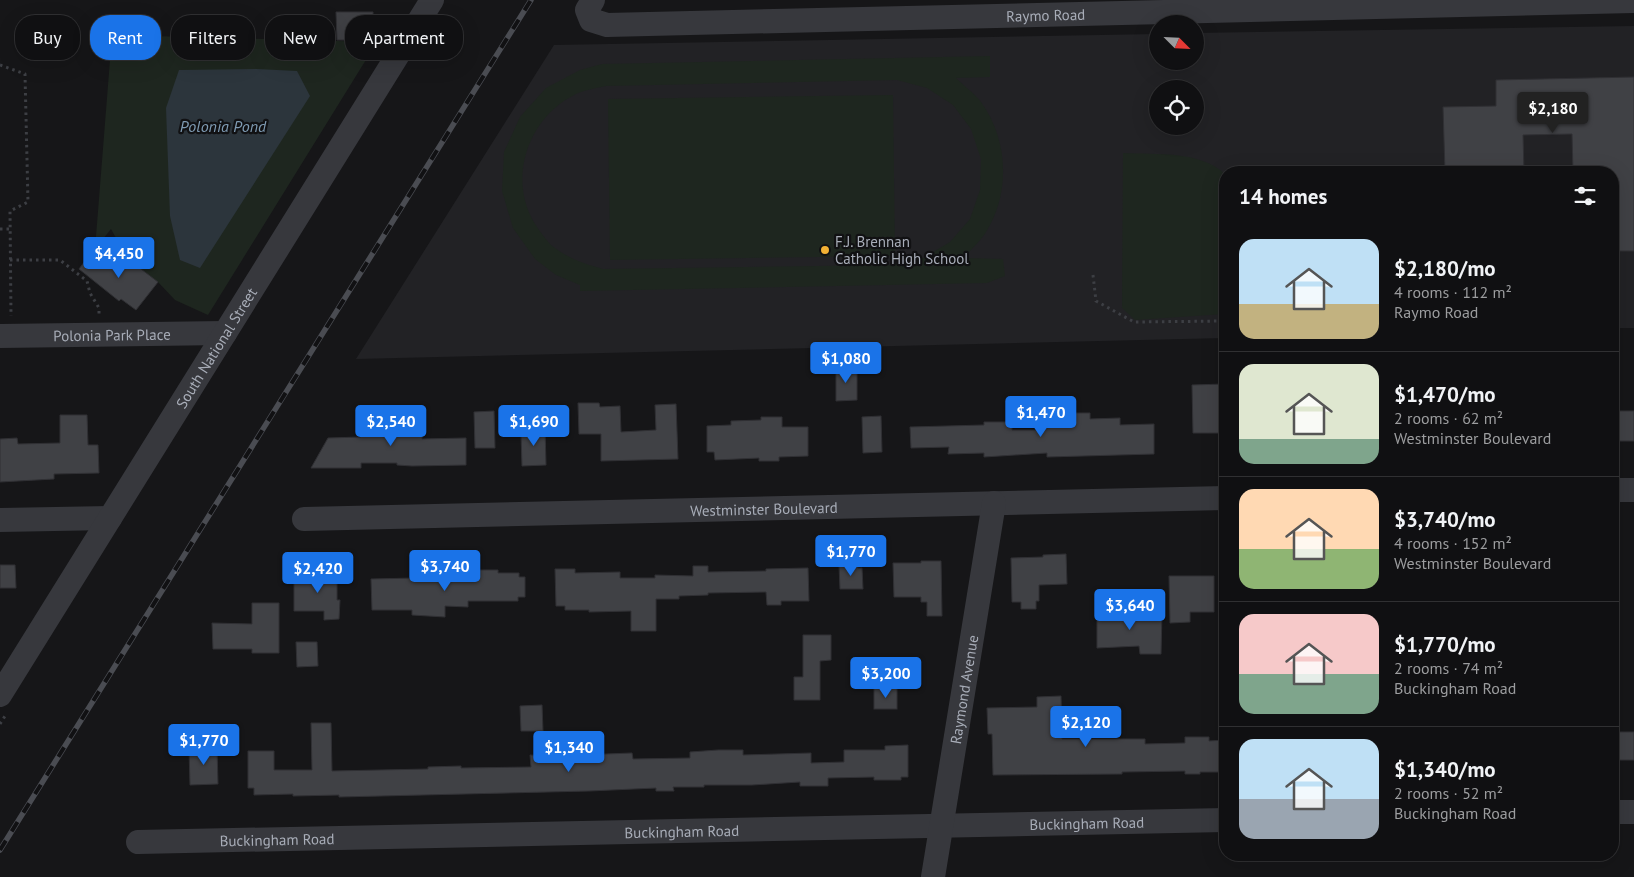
<!DOCTYPE html>
<html lang="en">
<head>
<meta charset="utf-8">
<style>
	body { margin:0; font-family:"PT Sans",sans-serif; background:#1e1e20; color:#f1f3f6; height:100vh; display:flex; flex-direction:column; font-size:19px; white-space:nowrap }
	* { box-sizing:border-box; margin:0 }
	p { font-size:16px; color:#9c9d9f }
	.icon { flex:none; width:28px; height:28px; fill:none; stroke:currentColor; stroke-width:2; stroke-linecap:round; stroke-linejoin:round }
	.map { position:relative; flex:1; overflow:hidden }
	.drawer { position:absolute; left:1219px; top:166px; width:400px; height:695px; display:flex; flex-direction:column; background:#101012; border-radius:20px; box-shadow:0 5px 20px #0002,0 0 0 1px #303032 }
	.drawer>* { flex:none }
	.hud { position:absolute; left:15px; top:15px; width:475px; height:45px; display:flex; gap:10px }
	.needle { width:32px; rotate:114deg }
	.controls { position:absolute; left:1149px; top:15px; display:grid; gap:10px }
	.controls a { display:grid; place-items:center; width:55px; height:55px; border-radius:50%; background:#101012; box-shadow:0 5px 20px #0002,0 0 0 1px #303032; font-size:25px }
	.price { position:absolute; translate:-50% -42px; padding:0 11px; border-radius:5px; background:#1a73e8; color:#fff; font-size:16px; line-height:32px; filter:drop-shadow(0 1px 2px #0008) }
	.price::after { content:''; position:absolute; left:50%; top:30px; width:15px; height:11px; margin-left:-8px; background:inherit; clip-path:polygon(0 0,100% 0,50% 100%) }
	.price.current { background:#222; color:#fff }
	ul { padding:0; list-style:none }
	li { display:flex; align-items:center; gap:15px; height:125px; padding:0 20px }
	li+li { border-top:1px solid #303032 }
	li span { display:grid; place-items:center; flex:none; width:140px; height:100px; border-radius:15px; color:#555 }
	li>.icon { margin-inline-start:auto }
	span .icon { width:60px; height:60px; fill:#fffc; stroke-width:1 }
	li b { font-size:21px }
	h2 { display:flex; justify-content:space-between; align-items:center; height:60px; padding:0 20px; font-size:21px }
	.tag { padding:0 18px; border-radius:20px; background:#101012; box-shadow:0 5px 20px #0002,0 0 0 1px #303032; font-size:18px; line-height:45px }
	.tag.current { background:#1a73e8; color:#fff }
	.map>svg:first-child { display:block }
	.built { fill:#222225; fill-rule:evenodd }
	.green { fill:#1e261f; fill-rule:evenodd }
	.water { fill:#2c353c }
	.building { fill:#404145; stroke:#303034 }
	.lines { fill:none; stroke-linecap:round; stroke-linejoin:round }
	.path { stroke:#3d3f44; stroke-width:3; stroke-dasharray:2.5 4; stroke-linecap:butt }
	.minor { stroke:#37383d; stroke-width:24 }
	.rail-casing { stroke:#4a4c52; stroke-width:5.5 }
	.rail { stroke:#111113; stroke-width:4; stroke-dasharray:11; stroke-linecap:butt }
	.poi-dot { fill:#f2b134; stroke:#111113; stroke-width:2 }
	.labels { text-anchor:middle; dominant-baseline:central; stroke-width:4.5; stroke-linejoin:round; paint-order:stroke }
	.street-label { font-size:15px; fill:#a8adb8; stroke:#111113 }
	.poi-label { font-size:15px; fill:#a8adb8; stroke:#111113; text-anchor:start }
	.water-label { font-size:16px; font-style:italic; fill:#7f9bb3; stroke:#111113 }
</style>
</head>
<body>
<div class="map">
<svg width="1634" height="877" viewBox="0 0 1634 877">
	<rect width="100%" height="100%" fill="#161618"/>
	<path class="built" d="M1634,26v302h-21l-1,-156h-387v166l-869,21 198,-314 603,-11 1,27h37v-28zM1158,89h37v37h-37z"/>
	<g class="green">
		<polygon points="112,35 377,42 208,315 175,300 158,282 128,259 111,229 95,249"/>
		<path d="M990,56v21l-34,1c8,8 18,15 25,24 27,37 30,90 5,130 -5,9 -15,17 -22,26l39,1 2,17 -18,7 -407,8v-6l-24,-10 -21,-16 -22,-31 -11,-37 2,-39 16,-35 26,-29 34,-18 22,-6zM897,80l30,8 26,17 18,24 10,30 -1,31 -10,29 -20,23 -27,16 -30,7 -290,4c-21,-6 -34,-10 -52,-24 -4,-4 -8,-10 -12,-15 -34,-46 -13,-112 37,-136 9,-4 21,-6 30,-8z"/>
		<polygon points="893,95 895,256 610,260 608,99"/>
		<path d="M1123,153c33,2 76,-3 102,21v140l-90,6 -13,-12z"/>
	</g>
	<polygon class="water" points="257,69 297,71 310,96 200,268 180,260 170,216 166,108 179,70"/>
	<g class="building">
		<polygon points="336,12 373,12 373,27 368,27 366,40 337,40"/>
		<polygon points="1634,77 1634,251 1612,251 1612,172 1573,172 1572,134 1523,135 1524,172 1445,172 1443,107 1496,106 1496,80"/>
		<polygon points="94,249 120,269 128,259 158,282 136,310 121,299 119,301 79,269"/>
		<polygon points="836,367 857,367 857,400 836,401"/>
		<polygon points="1225,384 1225,433 1193,433 1192,385"/>
		<polygon points="578,403 599,403 600,407 620,406 621,432 656,430 655,405 676,404 678,459 601,461 601,434 579,434"/>
		<polygon points="494,411 495,448 475,448 474,412"/>
		<rect x="1612" y="411" width="22" height="30"/>
		<polygon points="1073,413 1090,413 1090,419 1120,418 1120,425 1154,424 1154,454 1047,457 1047,453 984,457 984,453 948,454 949,447 911,448 910,427 984,425 984,422 1012,422 1012,430 1043,430 1042,422 1073,421"/>
		<polygon points="60,415 87,415 88,445 98,445 99,473 54,474 54,479 0,482 0,439 17,438 18,444 60,443"/>
		<polygon points="881,416 882,452 863,453 862,417"/>
		<polygon points="761,417 782,417 782,427 808,427 808,456 779,457 779,461 759,461 759,458 715,460 714,452 707,452 707,426 731,425 731,421 761,420"/>
		<polygon points="361,420 423,421 422,439 466,438 466,465 412,466 397,465 397,463 361,463 361,468 311,468 328,438 361,437"/>
		<polygon points="527,428 545,428 546,465 522,466 521,434 527,433"/>
		<polygon points="1066,554 1067,584 1039,585 1039,601 1036,601 1036,609 1021,609 1021,602 1012,602 1011,558 1043,557 1043,555"/>
		<polygon points="921,561 941,561 942,616 927,616 927,602 921,602 921,597 894,597 893,563 921,563"/>
		<polygon points="858,564 858,568 862,568 863,589 840,589 839,565"/>
		<polygon points="0,565 15,565 16,588 0,588"/>
		<polygon points="693,566 708,566 708,572 766,571 766,569 808,568 809,601 781,601 781,605 767,605 766,592 708,593 708,595 679,596 679,599 656,599 656,631 631,631 631,611 589,612 589,610 565,610 565,606 556,606 555,569 575,569 575,573 620,572 620,578 655,578 655,575 693,576"/>
		<polygon points="322,570 337,570 337,600 340,600 339,619 324,620 324,611 294,611 294,575 322,575"/>
		<polygon points="477,570 498,570 498,573 519,573 519,577 525,577 525,597 518,597 518,601 468,601 468,607 445,606 445,617 412,615 412,610 372,610 371,579 460,577 460,574 477,574"/>
		<polygon points="1169,576 1214,576 1214,612 1190,612 1190,622 1170,623"/>
		<polygon points="252,603 279,603 279,653 252,653 252,649 213,649 212,623 252,624"/>
		<polygon points="1097,611 1120,611 1120,615 1162,613 1161,654 1140,654 1139,646 1097,648"/>
		<polygon points="803,635 831,635 831,660 820,661 820,700 794,700 794,677 803,677"/>
		<polygon points="296,642 317,642 318,666 297,667"/>
		<rect x="874" y="688" width="23" height="21"/>
		<polygon points="1061,696 1062,739 1145,739 1145,744 1185,743 1185,737 1209,737 1209,741 1225,740 1225,772 1200,772 1200,774 1185,774 1185,771 1122,772 1122,774 993,775 992,734 988,734 987,708 1037,707 1037,697"/>
		<polygon points="542,705 543,731 521,731 520,706"/>
		<polygon points="311,723 331,723 332,771 428,769 428,767 461,766 461,768 531,767 530,755 556,756 632,753 633,759 690,758 690,752 718,750 743,750 743,755 811,753 811,763 844,762 844,750 885,750 885,746 908,745 908,777 901,777 901,780 874,780 874,777 828,778 828,786 800,786 800,782 752,785 704,785 704,787 673,787 674,791 656,791 656,788 589,791 339,797 339,795 293,796 293,794 254,795 254,788 248,788 248,751 274,751 274,770 312,770"/>
		<polygon points="1615,732 1634,732 1634,760 1616,760"/>
		<polygon points="217,748 218,784 190,785 189,749"/>
	</g>
	<g class="lines">
		<g class="path">
			<polyline points="0,65 25,74 28,202 10,211 11,316"/>
			<polyline points="0,229 10,229"/>
			<polyline points="10,260 60,260 87,281 90,293 99,308 99,315"/>
			<polyline points="1093,275 1096,301 1134,322 1225,321"/>
			<polyline points="0,724 5,716"/>
		</g>
		<g class="minor">
			<path id="s1" d="M593,0l-6,10 4,10 16,5 1027,-24"/>
			<path id="s2" d="M0,336l225,-3"/>
			<polyline points="1612,490 1634,490"/>
			<path id="s3" d="M304,519l921,-21"/>
			<polyline points="0,520 110,518"/>
			<path id="s4" d="M0,695l432,-695"/>
			<polyline points="1612,812 1634,812"/>
			<path id="s5" d="M138,842l1087,-22"/>
			<path id="s6" d="M933,877l61,-374"/>
		</g>
		<g class="rail-casing">
			<polyline id="rail" points="0,850 531,0"/>
		</g>
		<use href="#rail" class="rail"/>
	</g>
	<circle class="poi-dot" cx="825" cy="250" r="5"/>
	<g class="labels">
		<g class="street-label">
			<text stroke="none"><textPath href="#s1" startOffset="478">Raymo Road</textPath></text>
			<text stroke="none"><textPath href="#s2" startOffset="112">Polonia Park Place</textPath></text>
			<text stroke="none"><textPath href="#s4" startOffset="409">South National Street</textPath></text>
			<text stroke="none"><textPath href="#s3" startOffset="460">Westminster Boulevard</textPath></text>
			<text stroke="none"><textPath href="#s6" startOffset="190">Raymond Avenue</textPath></text>
			<text stroke="none"><textPath href="#s5" startOffset="949">Buckingham Road</textPath></text>
			<text stroke="none"><textPath href="#s5" startOffset="544">Buckingham Road</textPath></text>
			<text stroke="none"><textPath href="#s5" startOffset="139">Buckingham Road</textPath></text>
		</g>
		<g class="poi-label">
			<text x="835" y="241">F.J. Brennan<tspan x="835" dy="17">Catholic High School</tspan></text>
		</g>
		<g class="water-label">
			<text x="223" y="126">Polonia Pond</text>
		</g>
	</g>
</svg>
<div class="controls">
<a><svg class="needle" viewBox="-14 -14 28 28"><path d="M0-13l5 13h-10z" fill="#e53935"/><path d="M0 13l5-13h-10z" fill="#9c9d9f"/></svg></a>
<a><svg class="icon" aria-label="locate" viewBox="0 0 24 24"><circle cx="12" cy="12" r="6"/><path d="M12 2v4M12 18v4M2 12h4M18 12h4"/></svg></a>
</div>
<b class="price current" style="left:1553px;top:134px">$2,180</b>
<b class="price" style="left:119px;top:279px">$4,450</b>
<b class="price" style="left:846px;top:384px">$1,080</b>
<b class="price" style="left:1041px;top:438px">$1,470</b>
<b class="price" style="left:391px;top:447px">$2,540</b>
<b class="price" style="left:534px;top:447px">$1,690</b>
<b class="price" style="left:851px;top:577px">$1,770</b>
<b class="price" style="left:445px;top:592px">$3,740</b>
<b class="price" style="left:318px;top:594px">$2,420</b>
<b class="price" style="left:1130px;top:631px">$3,640</b>
<b class="price" style="left:886px;top:699px">$3,200</b>
<b class="price" style="left:1086px;top:748px">$2,120</b>
<b class="price" style="left:204px;top:766px">$1,770</b>
<b class="price" style="left:569px;top:773px">$1,340</b>
<div class="hud">
<a class="tag">Buy</a>
<a class="tag current">Rent</a>
<a class="tag">Filters</a>
<a class="tag">New</a>
<a class="tag">Apartment</a>
</div>
<section class="drawer">
<h2>14 homes<svg class="icon" aria-label="filters" viewBox="0 0 24 24"><path d="M4 7h16M4 17h16"/><circle cx="9" cy="7" r="2"/><circle cx="15" cy="17" r="2"/></svg></h2>
<ul>
<li><span style="background:linear-gradient(#bfe0f5 65%,#c2b280 0)"><svg class="icon" aria-label="home" viewBox="0 0 24 24"><path d="M3 11l9-7 9 7M6 9v11h12V9"/></svg></span><div><b>$2,180/mo</b><p>4 rooms · 112 m²</p><p>Raymo Road</p></div></li>
<li><span style="background:linear-gradient(#dfe7d0 75%,#7fa58c 0)"><svg class="icon" aria-label="home" viewBox="0 0 24 24"><path d="M3 11l9-7 9 7M6 9v11h12V9"/></svg></span><div><b>$1,470/mo</b><p>2 rooms · 62 m²</p><p>Westminster Boulevard</p></div></li>
<li><span style="background:linear-gradient(#ffd9b3 60%,#8fb573 0)"><svg class="icon" aria-label="home" viewBox="0 0 24 24"><path d="M3 11l9-7 9 7M6 9v11h12V9"/></svg></span><div><b>$3,740/mo</b><p>4 rooms · 152 m²</p><p>Westminster Boulevard</p></div></li>
<li><span style="background:linear-gradient(#f6c9c9 60%,#7fa58c 0)"><svg class="icon" aria-label="home" viewBox="0 0 24 24"><path d="M3 11l9-7 9 7M6 9v11h12V9"/></svg></span><div><b>$1,770/mo</b><p>2 rooms · 74 m²</p><p>Buckingham Road</p></div></li>
<li><span style="background:linear-gradient(#bfe0f5 60%,#9aa5b1 0)"><svg class="icon" aria-label="home" viewBox="0 0 24 24"><path d="M3 11l9-7 9 7M6 9v11h12V9"/></svg></span><div><b>$1,340/mo</b><p>2 rooms · 52 m²</p><p>Buckingham Road</p></div></li>
</ul>
</section>
</div>
</body>
</html>
